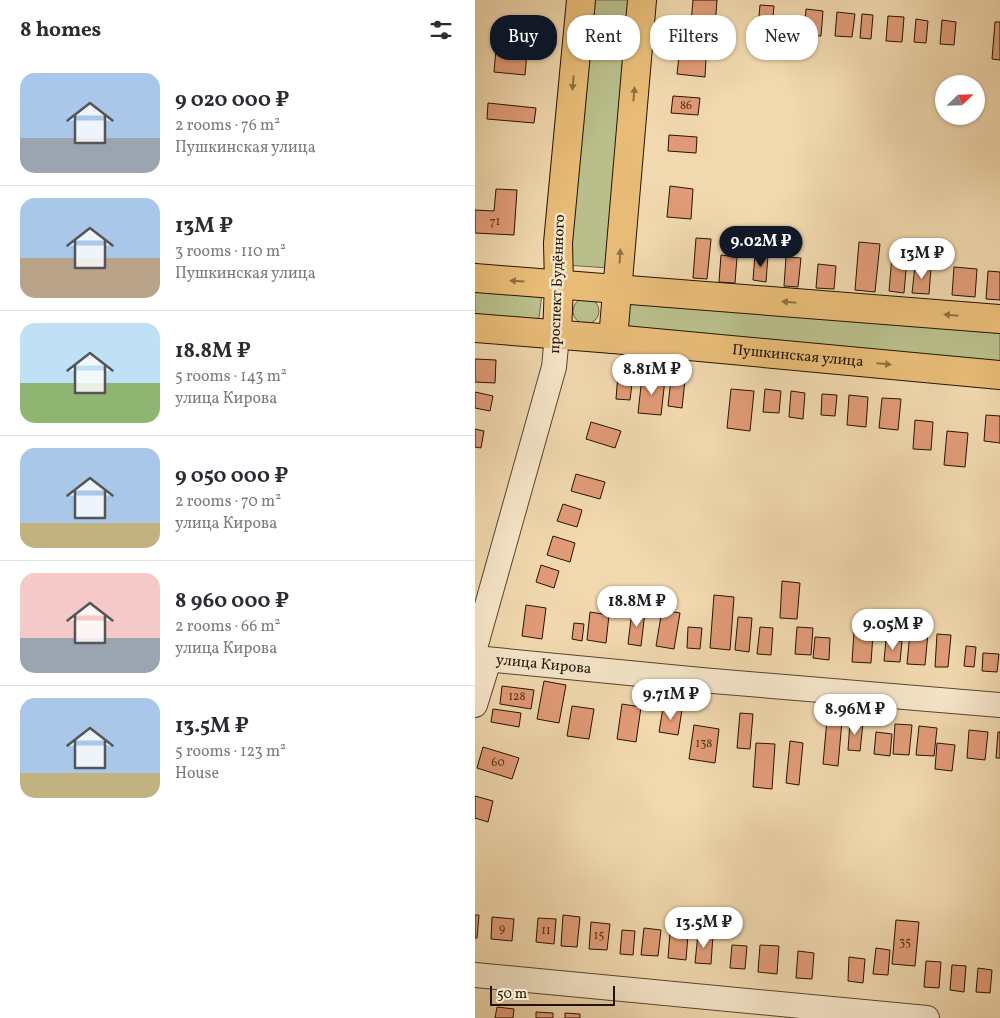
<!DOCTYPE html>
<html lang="en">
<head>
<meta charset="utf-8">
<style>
	body { margin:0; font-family:Vollkorn,serif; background:#f2f2f3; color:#2b2b33; height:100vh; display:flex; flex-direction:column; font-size:19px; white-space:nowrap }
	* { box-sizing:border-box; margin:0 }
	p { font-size:16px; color:#7c7c81 }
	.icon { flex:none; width:28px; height:28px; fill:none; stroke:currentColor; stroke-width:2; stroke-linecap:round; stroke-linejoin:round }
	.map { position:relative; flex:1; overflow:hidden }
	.panel { display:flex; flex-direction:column; background:#fff; width:475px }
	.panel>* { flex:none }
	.guide { position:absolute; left:15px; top:15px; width:435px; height:45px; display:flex; gap:10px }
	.needle { width:32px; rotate:67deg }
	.controls { position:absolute; left:460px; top:75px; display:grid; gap:10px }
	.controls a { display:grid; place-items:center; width:50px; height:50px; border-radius:50%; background:#fff; box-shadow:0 1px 4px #0004; font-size:25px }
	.scale { position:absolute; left:15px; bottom:12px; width:125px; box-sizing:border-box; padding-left:5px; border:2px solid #231401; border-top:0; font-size:14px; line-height:18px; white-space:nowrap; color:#231401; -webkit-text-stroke:4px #f6e6ca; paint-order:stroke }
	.price { position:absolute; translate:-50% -42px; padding:0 11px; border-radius:18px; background:#fff; color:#222; font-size:16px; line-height:32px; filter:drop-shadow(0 1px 2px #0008) }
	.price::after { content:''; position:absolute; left:50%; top:30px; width:15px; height:11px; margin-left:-8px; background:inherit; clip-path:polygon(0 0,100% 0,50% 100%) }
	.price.on { background:#111827; color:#fff }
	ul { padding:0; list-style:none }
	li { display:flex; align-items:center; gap:15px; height:125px; padding:0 20px }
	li+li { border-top:1px solid #e1e1e2 }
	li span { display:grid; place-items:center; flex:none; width:140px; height:100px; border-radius:15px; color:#555 }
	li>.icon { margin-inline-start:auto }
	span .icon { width:60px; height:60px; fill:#fffc; stroke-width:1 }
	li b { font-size:21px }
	h2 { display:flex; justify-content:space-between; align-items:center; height:60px; padding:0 20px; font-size:21px }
	.tag { padding:0 18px; border-radius:20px; background:#fff; box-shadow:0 1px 4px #0004; font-size:18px; line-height:45px }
	.tag.on { background:#111827; color:#fff }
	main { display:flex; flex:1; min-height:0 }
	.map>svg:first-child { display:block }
	.green { fill:#b9bf8b; stroke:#6e6a46 }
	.building { fill:#e19b76; stroke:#231401 }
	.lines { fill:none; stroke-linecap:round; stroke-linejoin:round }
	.minor-casing { stroke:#56452c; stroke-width:26 }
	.major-casing { stroke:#231401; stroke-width:30 }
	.minor { stroke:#f6e6ca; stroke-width:24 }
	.major { stroke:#e8bc77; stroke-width:28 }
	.oneway { fill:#8f7042 }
	.labels { text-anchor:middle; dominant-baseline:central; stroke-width:5; stroke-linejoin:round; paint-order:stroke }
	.number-label { font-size:12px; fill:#52361e }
	.street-label { font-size:15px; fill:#231401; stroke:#f6e6ca }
</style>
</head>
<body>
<main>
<section class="panel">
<h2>8 homes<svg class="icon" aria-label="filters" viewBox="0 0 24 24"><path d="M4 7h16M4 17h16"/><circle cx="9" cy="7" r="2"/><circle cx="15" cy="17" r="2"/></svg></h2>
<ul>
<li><span style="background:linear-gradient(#a9c7e8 65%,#9aa5b1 0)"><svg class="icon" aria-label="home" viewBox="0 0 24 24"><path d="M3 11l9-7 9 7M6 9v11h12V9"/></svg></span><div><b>9 020 000 ₽</b><p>2 rooms · 76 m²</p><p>Пушкинская улица</p></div></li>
<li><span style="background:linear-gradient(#a9c7e8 60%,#b9a48a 0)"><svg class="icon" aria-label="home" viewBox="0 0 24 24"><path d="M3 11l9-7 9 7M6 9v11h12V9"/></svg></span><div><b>13M ₽</b><p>3 rooms · 110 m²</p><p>Пушкинская улица</p></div></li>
<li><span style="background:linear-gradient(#bfe0f5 60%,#8fb573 0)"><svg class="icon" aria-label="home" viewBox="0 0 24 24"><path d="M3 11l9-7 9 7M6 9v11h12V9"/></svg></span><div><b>18.8M ₽</b><p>5 rooms · 143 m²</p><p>улица Кирова</p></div></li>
<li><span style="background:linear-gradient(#a9c7e8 75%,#c2b280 0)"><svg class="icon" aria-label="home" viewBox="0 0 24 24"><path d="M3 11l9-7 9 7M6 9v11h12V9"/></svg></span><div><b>9 050 000 ₽</b><p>2 rooms · 70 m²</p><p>улица Кирова</p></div></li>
<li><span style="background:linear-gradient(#f6c9c9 65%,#9aa5b1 0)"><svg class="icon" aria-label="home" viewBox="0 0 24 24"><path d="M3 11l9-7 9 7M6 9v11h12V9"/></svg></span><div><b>8 960 000 ₽</b><p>2 rooms · 66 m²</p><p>улица Кирова</p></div></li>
<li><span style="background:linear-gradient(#a9c7e8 75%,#c2b280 0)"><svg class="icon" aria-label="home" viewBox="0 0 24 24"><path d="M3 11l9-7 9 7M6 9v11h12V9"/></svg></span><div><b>13.5M ₽</b><p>5 rooms · 123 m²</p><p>House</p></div></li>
</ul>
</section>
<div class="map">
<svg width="525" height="1018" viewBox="0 0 525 1018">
	<rect width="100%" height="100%" fill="#f1d8ae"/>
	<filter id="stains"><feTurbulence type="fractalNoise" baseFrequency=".004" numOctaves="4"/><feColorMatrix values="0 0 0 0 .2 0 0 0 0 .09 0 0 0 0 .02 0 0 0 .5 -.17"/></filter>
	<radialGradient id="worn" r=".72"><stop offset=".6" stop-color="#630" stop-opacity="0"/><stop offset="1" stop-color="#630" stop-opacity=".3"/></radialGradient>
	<g class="green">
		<polygon points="116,0 155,0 134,268 90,265"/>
		<polygon points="0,288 67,293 63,327 0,321"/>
		<circle cx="111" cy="311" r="13"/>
		<polygon points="154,302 525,330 525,369 150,339"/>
	</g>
	<g class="building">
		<polygon points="218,0 242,0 240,26 216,23"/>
		<polygon points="285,5 299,6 296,38 282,37"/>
		<polygon points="331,9 348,11 346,36 329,35"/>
		<polygon points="362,12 380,14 377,37 360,36"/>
		<polygon points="387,14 398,15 396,39 385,38"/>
		<polygon points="413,16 429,17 427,42 411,41"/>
		<polygon points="305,17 319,18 316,45 302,44"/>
		<polygon points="441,19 453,21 451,43 439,42"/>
		<polygon points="467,20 481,22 479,45 465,44"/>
		<polygon points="520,22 525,22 525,60 517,59"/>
		<polygon points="23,27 54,30 50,75 19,72"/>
		<polygon points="204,56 231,59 230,77 202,74"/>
		<polygon points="198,96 225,98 223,115 196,113"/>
		<polygon points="13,103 61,108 59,123 12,119"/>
		<polygon points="194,135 222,137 221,153 193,151"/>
		<polygon points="195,186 218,189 216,219 192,217"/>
		<polygon points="21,189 42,190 39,235 0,233 0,210 19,211"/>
		<polygon points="221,238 236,239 232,279 218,278"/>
		<polygon points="384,242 405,244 400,292 380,290"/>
		<polygon points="280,254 293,255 291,282 278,280"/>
		<polygon points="246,255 262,257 260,283 244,282"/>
		<polygon points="417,256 432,258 429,293 414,291"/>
		<polygon points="311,257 326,258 323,287 309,286"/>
		<polygon points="343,264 361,266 359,289 341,288"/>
		<polygon points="440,266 456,268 454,294 437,293"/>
		<polygon points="479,267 502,269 500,297 477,295"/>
		<polygon points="513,271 525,272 525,300 511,299"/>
		<polygon points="0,359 21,360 20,383 0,382"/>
		<polygon points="143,374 158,375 155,400 141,399"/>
		<polygon points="167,377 190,379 186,415 163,413"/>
		<polygon points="196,379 210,380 207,408 193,406"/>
		<polygon points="256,389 279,391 275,431 252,428"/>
		<polygon points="290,389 306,391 304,413 288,412"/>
		<polygon points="316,391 330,393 328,419 314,417"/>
		<polygon points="0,392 18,396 15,411 0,408"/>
		<polygon points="347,394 362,395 360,416 346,415"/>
		<polygon points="374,395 393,397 391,427 372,425"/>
		<polygon points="407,398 426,399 423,430 404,428"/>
		<polygon points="511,415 525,416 525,443 509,441"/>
		<polygon points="440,420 458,422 456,450 438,449"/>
		<polygon points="116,422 146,431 140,448 111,439"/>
		<polygon points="0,429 9,431 6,448 0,447"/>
		<polygon points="472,431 493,433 490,467 469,465"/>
		<polygon points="101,474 130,482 125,499 96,491"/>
		<polygon points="88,504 107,510 102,527 82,521"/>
		<polygon points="78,536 100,543 95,562 72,555"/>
		<polygon points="66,565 84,571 79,588 61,582"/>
		<polygon points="307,581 325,583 322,619 305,618"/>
		<polygon points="239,595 259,597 255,650 235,648"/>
		<polygon points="51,605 71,608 67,639 47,636"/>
		<polygon points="187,610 205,613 199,649 181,646"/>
		<polygon points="157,611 170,612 166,646 153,644"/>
		<polygon points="115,612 134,615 131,643 112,640"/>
		<polygon points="263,617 277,618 274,652 260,650"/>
		<polygon points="99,623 109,624 107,641 97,639"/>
		<polygon points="213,627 227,628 225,649 212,648"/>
		<polygon points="285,627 298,628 296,655 282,654"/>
		<polygon points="322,627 338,628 336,655 320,654"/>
		<polygon points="379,632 398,634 396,663 377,662"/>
		<polygon points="435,632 453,633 450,665 432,664"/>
		<polygon points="462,634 476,635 473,667 460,667"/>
		<polygon points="340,637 355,638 354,660 338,658"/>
		<polygon points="411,640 427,641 425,662 409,661"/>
		<polygon points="491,646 501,647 499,667 489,666"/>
		<polygon points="508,653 524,654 522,672 507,671"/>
		<polygon points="69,681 91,685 84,723 62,719"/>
		<polygon points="27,686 59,690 56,709 25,704"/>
		<polygon points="147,704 166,707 161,742 142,739"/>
		<polygon points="97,706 119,709 114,739 92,736"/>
		<polygon points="188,708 207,710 203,735 184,732"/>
		<polygon points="18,709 46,713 44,727 16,722"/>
		<polygon points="265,713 278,714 275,749 262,748"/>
		<polygon points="352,719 367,721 363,766 348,764"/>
		<polygon points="375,722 388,723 385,751 373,750"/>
		<polygon points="420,724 437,725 434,755 418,754"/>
		<polygon points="219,725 244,729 240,763 214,759"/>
		<polygon points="444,726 462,728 459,756 441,755"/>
		<polygon points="494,730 513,732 510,760 492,758"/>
		<polygon points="401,732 417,734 415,756 399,754"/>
		<polygon points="523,732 525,732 525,758 521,758"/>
		<polygon points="315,741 328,743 324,785 311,783"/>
		<polygon points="281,743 300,744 297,789 278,787"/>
		<polygon points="462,743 480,745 477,771 460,769"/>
		<polygon points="8,747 44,758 37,779 2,768"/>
		<polygon points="0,796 18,801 13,822 0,818"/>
		<polygon points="0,915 4,915 2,938 0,938"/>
		<polygon points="88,915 105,917 102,947 86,946"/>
		<polygon points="17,917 39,919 37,941 16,939"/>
		<polygon points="63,918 81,919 79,944 61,942"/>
		<polygon points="421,920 444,922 440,966 417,964"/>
		<polygon points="116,922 135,924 132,950 114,949"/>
		<polygon points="169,928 186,930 183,956 166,955"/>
		<polygon points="147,930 160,931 158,955 145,954"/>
		<polygon points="195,933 213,935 211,960 193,958"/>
		<polygon points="223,934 238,935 236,964 220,963"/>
		<polygon points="257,945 272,946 270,969 255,968"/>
		<polygon points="285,945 304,946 302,974 283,972"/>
		<polygon points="401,948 415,950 413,975 398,974"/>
		<polygon points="323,951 339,953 337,979 321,978"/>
		<polygon points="374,957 390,959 388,983 373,981"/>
		<polygon points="451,961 466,962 464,988 449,987"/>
		<polygon points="477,965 491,966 489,992 475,990"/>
		<polygon points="503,968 517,970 515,993 501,992"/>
		<polygon points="22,1007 39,1009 38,1018 20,1018"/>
		<polygon points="61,1012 78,1013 78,1018 61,1018"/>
		<polygon points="90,1013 105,1014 105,1018 90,1018"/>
	</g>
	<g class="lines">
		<g class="minor-casing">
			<g id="minor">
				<polyline points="0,648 79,367 82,335"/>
				<path id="s1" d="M0,658l226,22 299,25"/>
				<polyline points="0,705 14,660"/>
				<polyline points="0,975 452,1018"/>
			</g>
		</g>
		<g class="major-casing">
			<g id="major">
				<polyline points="0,278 525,319"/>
				<path id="s2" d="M0,328l138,11 387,36"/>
				<polyline points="82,335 84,284 83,243 106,0"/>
				<polyline points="138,339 167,0"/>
			</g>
		</g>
		<use href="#minor" class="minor"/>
		<use href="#major" class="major"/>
	</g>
	<defs><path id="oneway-solid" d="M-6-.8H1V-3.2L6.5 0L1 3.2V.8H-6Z" transform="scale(1.25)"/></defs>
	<g class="oneway">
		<use href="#oneway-solid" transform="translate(98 83) rotate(95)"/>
		<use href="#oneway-solid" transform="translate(159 94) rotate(-85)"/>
		<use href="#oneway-solid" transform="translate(145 256) rotate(-87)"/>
		<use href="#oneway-solid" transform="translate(42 281) rotate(-176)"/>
		<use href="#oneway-solid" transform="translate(314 302) rotate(-175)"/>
		<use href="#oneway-solid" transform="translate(476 315) rotate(-175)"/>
		<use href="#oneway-solid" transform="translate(409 364) rotate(5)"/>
	</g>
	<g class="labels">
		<g class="number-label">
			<text x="211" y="106">86</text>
			<text x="20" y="222">71</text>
			<text x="42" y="697">128</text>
			<text x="229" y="744">138</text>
			<text x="23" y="763">60</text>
			<text x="27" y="929">9</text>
			<text x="71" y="931">11</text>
			<text x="124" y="936">15</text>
			<text x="430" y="943">35</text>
		</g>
		<g class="street-label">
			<text transform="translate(83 284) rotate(-88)">проспект Будённого</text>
			<text stroke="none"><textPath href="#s2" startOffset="324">Пушкинская улица</textPath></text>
			<text stroke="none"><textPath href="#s1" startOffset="69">улица Кирова</textPath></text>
		</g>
	</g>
	<rect width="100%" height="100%" filter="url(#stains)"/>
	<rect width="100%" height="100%" fill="url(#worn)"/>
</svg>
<div class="controls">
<a><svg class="needle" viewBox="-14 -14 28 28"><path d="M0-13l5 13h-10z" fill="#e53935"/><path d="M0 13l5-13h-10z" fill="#7c7c81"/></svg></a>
</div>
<div class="scale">50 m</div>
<b class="price on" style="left:286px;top:268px">9.02M ₽</b>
<b class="price" style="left:447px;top:280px">13M ₽</b>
<b class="price" style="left:177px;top:396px">8.81M ₽</b>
<b class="price" style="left:162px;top:628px">18.8M ₽</b>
<b class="price" style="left:418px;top:651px">9.05M ₽</b>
<b class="price" style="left:196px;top:721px">9.71M ₽</b>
<b class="price" style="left:380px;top:736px">8.96M ₽</b>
<b class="price" style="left:229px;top:949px">13.5M ₽</b>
<div class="guide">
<a class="tag on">Buy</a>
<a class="tag">Rent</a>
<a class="tag">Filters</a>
<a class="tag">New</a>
</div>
</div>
</main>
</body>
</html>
